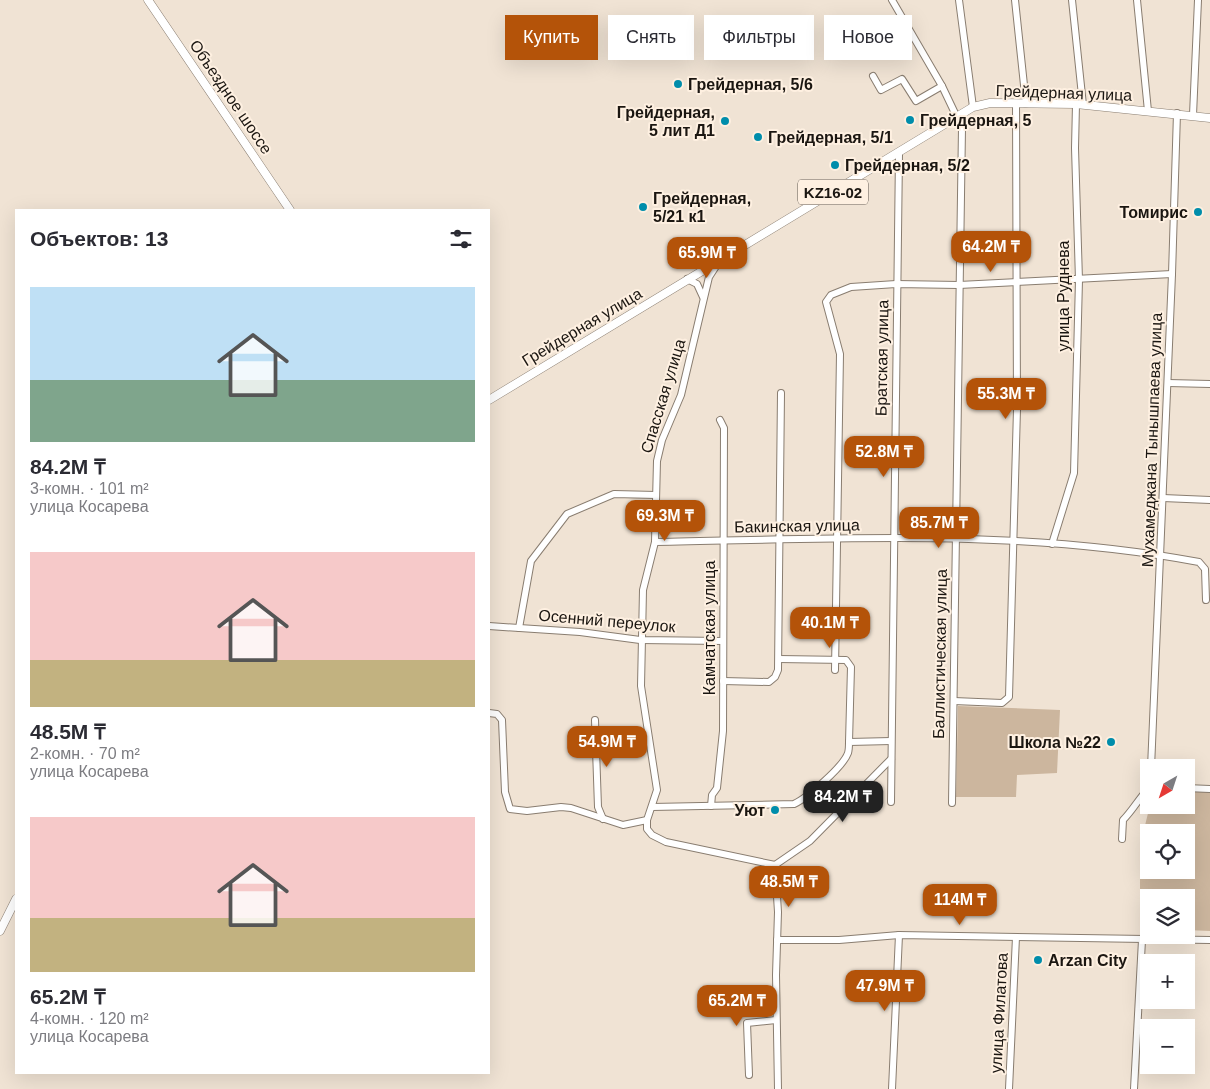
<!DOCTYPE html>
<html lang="ru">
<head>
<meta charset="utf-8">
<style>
	body { margin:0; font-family:Helvetica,sans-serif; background:#f7f7f7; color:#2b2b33; height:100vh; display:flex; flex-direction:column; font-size:19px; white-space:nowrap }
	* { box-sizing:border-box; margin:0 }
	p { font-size:16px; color:#7c7c81 }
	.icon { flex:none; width:28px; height:28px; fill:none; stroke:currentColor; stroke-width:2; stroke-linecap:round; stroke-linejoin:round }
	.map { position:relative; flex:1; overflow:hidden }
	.details { position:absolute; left:15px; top:209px; width:475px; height:865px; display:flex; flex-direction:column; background:#fff; border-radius:0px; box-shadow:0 5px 20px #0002 }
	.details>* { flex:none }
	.banner { position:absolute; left:505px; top:15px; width:475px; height:45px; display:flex; gap:10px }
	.needle { width:32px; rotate:219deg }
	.tools { position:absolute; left:1140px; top:759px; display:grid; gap:10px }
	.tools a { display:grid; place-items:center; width:55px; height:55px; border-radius:0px; background:#fff; box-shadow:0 5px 20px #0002; font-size:25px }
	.price { position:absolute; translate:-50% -42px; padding:0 11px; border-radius:10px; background:#b45309; color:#fff; font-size:16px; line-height:32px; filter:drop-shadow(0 1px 2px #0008) }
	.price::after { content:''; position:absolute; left:50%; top:30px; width:15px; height:11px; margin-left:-8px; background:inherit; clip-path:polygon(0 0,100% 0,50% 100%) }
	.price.selected { background:#222; color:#fff }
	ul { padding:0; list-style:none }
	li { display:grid; align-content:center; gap:10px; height:265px; padding:0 15px }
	li span { display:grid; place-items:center; height:155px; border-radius:0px; color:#555 }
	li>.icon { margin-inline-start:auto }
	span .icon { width:90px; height:90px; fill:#fffc; stroke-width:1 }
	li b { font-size:21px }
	h2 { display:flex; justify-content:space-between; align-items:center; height:60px; padding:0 15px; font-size:21px }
	.pill { padding:0 18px; border-radius:0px; background:#fff; box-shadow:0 5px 20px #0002; font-size:18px; line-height:45px }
	.pill.selected { background:#b45309; color:#fff }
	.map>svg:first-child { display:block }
	.green { fill:#ccb69e; fill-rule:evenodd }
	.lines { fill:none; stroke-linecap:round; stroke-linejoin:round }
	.minor-casing { stroke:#897d70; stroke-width:8 }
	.major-casing { stroke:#897d70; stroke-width:9 }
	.minor { stroke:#fff; stroke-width:6 }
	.major { stroke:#fff; stroke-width:8 }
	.poi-dot { fill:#008dab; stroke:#fef0e1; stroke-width:2 }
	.labels { text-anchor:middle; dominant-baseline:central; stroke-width:4; stroke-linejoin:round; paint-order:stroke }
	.shield { fill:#fef0e1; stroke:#5f574f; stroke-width:1 }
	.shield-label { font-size:15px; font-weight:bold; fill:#1b1611 }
	.poi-label { font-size:16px; font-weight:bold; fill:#1b1611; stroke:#fef0e1; text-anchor:start }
	.street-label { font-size:16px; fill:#1b1611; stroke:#fef0e1 }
</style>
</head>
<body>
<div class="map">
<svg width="1210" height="1089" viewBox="0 0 1210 1089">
	<rect width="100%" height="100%" fill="#f0e3d4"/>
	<g class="green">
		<polygon points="958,706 1060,710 1057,773 1017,775 1016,797 956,797"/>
		<path d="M1186,791l24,1v139l-24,-1v-32h-37v31l-9,-1v-82l10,-41h36zM1149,832h37v38h-37z"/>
	</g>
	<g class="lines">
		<g class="minor-casing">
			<g id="minor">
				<polyline points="892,0 942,86 962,128 952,803"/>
				<polyline points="959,0 973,107"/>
				<polyline points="1015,0 1026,104"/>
				<polyline points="1072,0 1083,105"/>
				<polyline points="1137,0 1148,111"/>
				<polyline points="873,76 881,90 902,79 916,101 942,86"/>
				<polyline points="1193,115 1198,0"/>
				<polyline points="720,260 709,277 681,395 662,440 657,461 655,542 643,590 641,686 657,790 647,820 647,829 652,835 666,842 775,865 778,912 776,975 778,1089"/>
				<polyline points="687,279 697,284 703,297"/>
				<polyline points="1168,383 1210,384"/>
				<polyline points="1163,498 1210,500"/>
				<path d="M655,542c181,-3 365,-14 544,20l6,7 1,31"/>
				<polyline points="1052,544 1074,473 1079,280 1075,148 1076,104"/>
				<polyline points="489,626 580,632 640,640 723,641"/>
				<polyline points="519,628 531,561 567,514 614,494 656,495"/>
				<polyline points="779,659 846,660 851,667 849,742"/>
				<polyline points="835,670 840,354 826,302 831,295 851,287 896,284 959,285 1172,274"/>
				<polyline points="723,681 769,682 775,677 778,670 781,393"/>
				<polyline points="954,701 1002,703 1009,697 1017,409 1016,103"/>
				<polyline points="489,713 497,714 502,720 505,792 510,809 527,811 561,807 571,808 623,825 647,820"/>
				<polyline points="595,720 598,807 603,819"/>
				<polyline points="1151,768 1172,274 1177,113"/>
				<polyline points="1186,788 1210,789"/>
				<polyline points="891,802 899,154"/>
				<polyline points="711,806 712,795 717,788 723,731 724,428 720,420"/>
				<path d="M652,807l142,-3c13,-6 49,-37 54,-51 1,-3 1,-8 1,-11l42,-1"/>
				<path d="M1122,839l1,-19c10,-10 16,-22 26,-32"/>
				<polyline points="775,865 810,841 891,759"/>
				<polyline points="777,940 839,940 899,935 1210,940"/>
				<polyline points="749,1075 747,1023 776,1020"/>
				<polyline points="892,1089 899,935"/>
				<polyline points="1009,1089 1016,937"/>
				<polyline points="1134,1089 1142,940"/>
			</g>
		</g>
		<g class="major-casing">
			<g id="major">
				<polyline points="148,0 290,210"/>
				<polyline points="489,400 973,107 990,103 1076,104 1210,118"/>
				<polyline points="0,931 16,899"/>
			</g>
		</g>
		<use href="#minor" class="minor"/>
		<use href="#major" class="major"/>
	</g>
	<g class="poi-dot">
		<circle cx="678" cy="84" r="5"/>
		<circle cx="910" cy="120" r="5"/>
		<circle cx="725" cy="121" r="5"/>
		<circle cx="758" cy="137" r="5"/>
		<circle cx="835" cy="165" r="5"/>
		<circle cx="643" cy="207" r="5"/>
		<circle cx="1198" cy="212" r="5"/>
		<circle cx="1111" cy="742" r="5"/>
		<circle cx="775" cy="810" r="5"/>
		<circle cx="1038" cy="960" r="5"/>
	</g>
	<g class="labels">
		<rect class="shield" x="798" y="179.5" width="70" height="25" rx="4"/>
		<g class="shield-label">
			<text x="833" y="192">KZ16-02</text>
		</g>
		<g class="poi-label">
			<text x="688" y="84">Грейдерная, 5/6</text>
			<text x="715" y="112" text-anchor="end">Грейдерная,<tspan x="715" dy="18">5 лит Д1</tspan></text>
			<text x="920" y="120">Грейдерная, 5</text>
			<text x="768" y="137">Грейдерная, 5/1</text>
			<text x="845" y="165">Грейдерная, 5/2</text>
			<text x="653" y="198">Грейдерная,<tspan x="653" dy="18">5/21 к1</tspan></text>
			<text x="1188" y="212" text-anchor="end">Томирис</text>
			<text x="1101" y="742" text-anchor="end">Школа №22</text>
			<text x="765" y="810" text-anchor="end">Уют</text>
			<text x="1048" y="960">Arzan City</text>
		</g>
		<g class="street-label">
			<text transform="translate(1064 93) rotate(2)">Грейдерная улица</text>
			<text transform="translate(231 97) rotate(56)">Объездное шоссе</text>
			<text transform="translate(1063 296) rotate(-90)">улица Руднева</text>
			<text transform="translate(582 327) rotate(-31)">Грейдерная улица</text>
			<text transform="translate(882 358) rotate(-89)">Братская улица</text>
			<text transform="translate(663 396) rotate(-73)">Спасская улица</text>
			<text transform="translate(1152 440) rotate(-88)">Мухамеджана Тынышпаева улица</text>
			<text transform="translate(797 526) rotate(-1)">Бакинская улица</text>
			<text transform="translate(607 621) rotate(5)">Осенний переулок</text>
			<text transform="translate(709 628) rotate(-90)">Камчатская улица</text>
			<text transform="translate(940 654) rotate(-89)">Баллистическая улица</text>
			<text transform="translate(999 1013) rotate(-87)">улица Филатова</text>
		</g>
	</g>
</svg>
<div class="tools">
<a><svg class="needle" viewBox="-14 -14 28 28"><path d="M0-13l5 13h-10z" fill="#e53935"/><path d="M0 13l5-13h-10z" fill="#7c7c81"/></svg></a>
<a><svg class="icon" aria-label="locate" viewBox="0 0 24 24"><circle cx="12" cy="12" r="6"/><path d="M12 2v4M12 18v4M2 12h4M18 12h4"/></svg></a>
<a><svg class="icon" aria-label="layers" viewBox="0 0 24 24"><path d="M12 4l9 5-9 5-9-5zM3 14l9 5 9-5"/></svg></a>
<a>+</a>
<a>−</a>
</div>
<b class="price" style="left:991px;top:273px">64.2M ₸</b>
<b class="price" style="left:707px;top:279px">65.9M ₸</b>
<b class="price" style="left:1006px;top:420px">55.3M ₸</b>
<b class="price" style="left:884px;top:478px">52.8M ₸</b>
<b class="price" style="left:665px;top:542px">69.3M ₸</b>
<b class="price" style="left:939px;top:549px">85.7M ₸</b>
<b class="price" style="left:830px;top:649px">40.1M ₸</b>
<b class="price" style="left:607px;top:768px">54.9M ₸</b>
<b class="price selected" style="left:843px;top:823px">84.2M ₸</b>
<b class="price" style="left:789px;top:908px">48.5M ₸</b>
<b class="price" style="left:960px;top:926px">114M ₸</b>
<b class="price" style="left:885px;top:1012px">47.9M ₸</b>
<b class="price" style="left:737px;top:1027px">65.2M ₸</b>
<div class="banner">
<a class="pill selected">Купить</a>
<a class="pill">Снять</a>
<a class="pill">Фильтры</a>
<a class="pill">Новое</a>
</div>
<section class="details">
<h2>Объектов: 13<svg class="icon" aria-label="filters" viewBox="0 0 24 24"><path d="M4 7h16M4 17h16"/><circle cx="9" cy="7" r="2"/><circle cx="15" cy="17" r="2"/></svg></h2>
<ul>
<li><span style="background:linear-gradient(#bfe0f5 60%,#7fa58c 0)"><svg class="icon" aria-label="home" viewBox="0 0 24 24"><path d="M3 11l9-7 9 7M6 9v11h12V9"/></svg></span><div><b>84.2M ₸</b><p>3-комн. · 101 m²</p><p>улица Косарева</p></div></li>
<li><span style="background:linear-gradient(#f6c9c9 70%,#c2b280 0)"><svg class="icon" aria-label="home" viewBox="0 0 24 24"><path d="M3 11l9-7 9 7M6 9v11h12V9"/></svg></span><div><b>48.5M ₸</b><p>2-комн. · 70 m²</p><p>улица Косарева</p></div></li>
<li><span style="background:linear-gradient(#f6c9c9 65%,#c2b280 0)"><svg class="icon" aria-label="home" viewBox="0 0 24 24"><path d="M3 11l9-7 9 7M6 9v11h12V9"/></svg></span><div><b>65.2M ₸</b><p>4-комн. · 120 m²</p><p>улица Косарева</p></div></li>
</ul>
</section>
</div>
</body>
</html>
